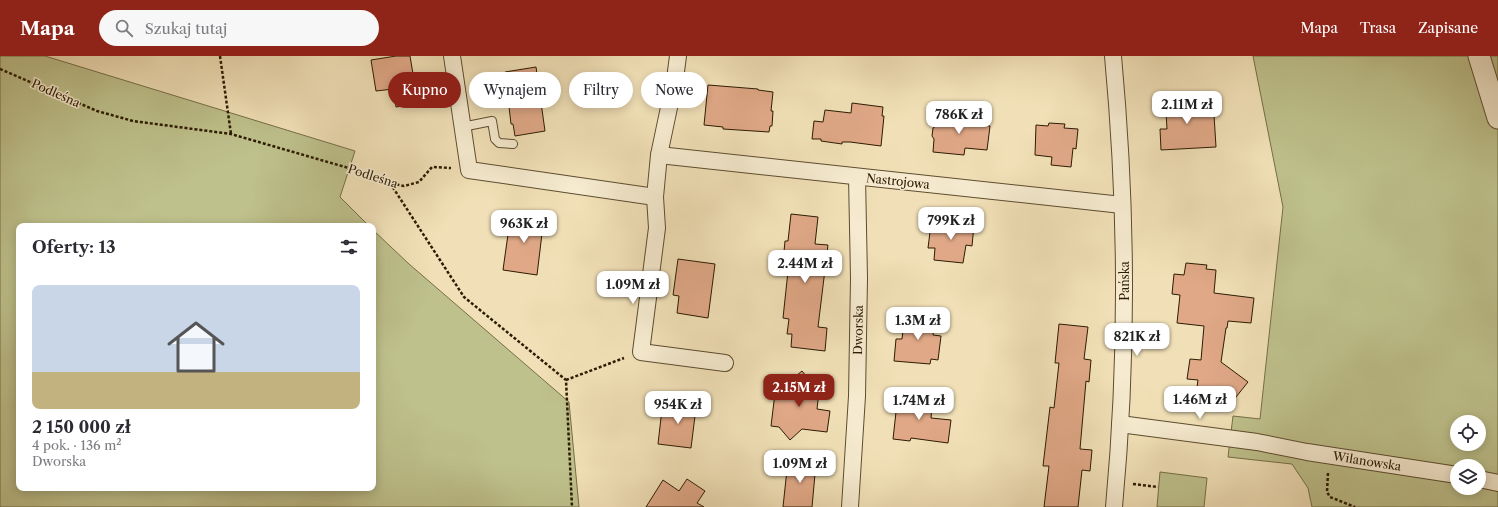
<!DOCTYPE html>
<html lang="pl">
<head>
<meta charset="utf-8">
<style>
	body { margin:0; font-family:"Libre Caslon Text",serif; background:#f7f7f7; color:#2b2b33; height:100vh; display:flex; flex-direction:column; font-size:15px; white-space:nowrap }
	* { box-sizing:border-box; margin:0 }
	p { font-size:13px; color:#7c7c81 }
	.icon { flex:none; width:22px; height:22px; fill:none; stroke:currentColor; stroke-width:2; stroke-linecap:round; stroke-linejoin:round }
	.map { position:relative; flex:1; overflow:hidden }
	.panel { position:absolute; left:16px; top:167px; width:360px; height:268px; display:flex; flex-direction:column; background:#fff; border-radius:8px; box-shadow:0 2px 10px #0003 }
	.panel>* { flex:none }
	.hud { position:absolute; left:388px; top:16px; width:380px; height:36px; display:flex; gap:8px }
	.tools { position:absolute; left:1450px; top:359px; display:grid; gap:8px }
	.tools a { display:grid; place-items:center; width:36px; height:36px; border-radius:50%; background:#fff; box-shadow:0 2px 10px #0003; font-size:20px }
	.price { position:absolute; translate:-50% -34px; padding:0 9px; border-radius:8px; background:#fff; color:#222; font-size:13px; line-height:26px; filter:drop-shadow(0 1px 2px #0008) }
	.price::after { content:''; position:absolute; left:50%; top:24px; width:12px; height:9px; margin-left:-6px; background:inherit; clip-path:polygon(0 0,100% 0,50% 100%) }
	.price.selected { background:#8f2418; color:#fff }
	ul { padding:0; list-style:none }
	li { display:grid; align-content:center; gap:8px; height:212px; padding:0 16px }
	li+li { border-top:1px solid #e1e1e2 }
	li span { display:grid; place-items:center; height:124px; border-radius:8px; color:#555 }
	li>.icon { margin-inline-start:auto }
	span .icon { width:72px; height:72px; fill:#fffc; stroke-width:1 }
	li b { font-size:17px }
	h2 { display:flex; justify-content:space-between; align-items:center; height:48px; padding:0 16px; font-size:17px }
	.pill { padding:0 14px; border-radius:18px; background:#fff; box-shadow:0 2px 10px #0003; font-size:14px; line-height:36px }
	.pill.selected { background:#8f2418; color:#fff }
	header { display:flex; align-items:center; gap:24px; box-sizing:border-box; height:56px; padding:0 20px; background:#8f2418; color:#fff }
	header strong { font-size:19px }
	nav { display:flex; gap:22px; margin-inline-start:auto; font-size:14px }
	.search { width:280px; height:36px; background:#f7f7f7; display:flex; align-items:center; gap:10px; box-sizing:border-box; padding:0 14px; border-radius:22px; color:#7c7c81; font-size:15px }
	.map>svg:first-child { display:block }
	.green { fill:#bec18c; stroke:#756e47; fill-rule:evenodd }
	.building { fill:#e0a887; stroke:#2c1b02 }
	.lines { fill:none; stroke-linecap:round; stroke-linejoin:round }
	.service-casing { stroke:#5d4c2f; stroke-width:10 }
	.minor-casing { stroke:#5d4c2f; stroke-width:18 }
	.tertiary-casing { stroke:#5d4c2f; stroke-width:23 }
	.path { stroke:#2c1b02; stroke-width:2.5; stroke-dasharray:3 2; stroke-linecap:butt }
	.service { stroke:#f6ebd0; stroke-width:8 }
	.minor { stroke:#f6ebd0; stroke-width:16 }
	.tertiary { stroke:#f6ebd0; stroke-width:21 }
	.labels { text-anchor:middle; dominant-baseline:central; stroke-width:3; stroke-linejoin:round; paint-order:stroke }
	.street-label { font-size:12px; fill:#2c1b02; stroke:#f6ebd0 }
</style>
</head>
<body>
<header>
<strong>Mapa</strong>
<div class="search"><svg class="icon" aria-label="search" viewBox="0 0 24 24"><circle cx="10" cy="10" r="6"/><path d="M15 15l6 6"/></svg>Szukaj tutaj</div>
<nav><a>Mapa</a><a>Trasa</a><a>Zapisane</a></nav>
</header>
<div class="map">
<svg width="1498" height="451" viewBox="0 0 1498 451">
	<rect width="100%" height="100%" fill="#f1e0b7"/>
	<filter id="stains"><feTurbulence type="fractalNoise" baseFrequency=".005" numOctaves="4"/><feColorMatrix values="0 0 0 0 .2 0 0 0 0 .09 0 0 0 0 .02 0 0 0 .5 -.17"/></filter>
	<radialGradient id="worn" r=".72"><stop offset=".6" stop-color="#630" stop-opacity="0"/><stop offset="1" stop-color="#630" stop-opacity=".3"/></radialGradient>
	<g class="green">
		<polygon points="0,0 45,0 355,95 340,141 369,170 19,170 19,432 373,432 373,174 409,208 569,346 579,451 0,451"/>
		<path d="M1253,0h245v451h-186l-4,-19 -16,-24 -64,-7 5,-41 27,3 23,-212zM1457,366h22v22h-22zM1457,410h22v22h-22z"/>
		<polygon points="1160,416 1207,422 1204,451 1157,451"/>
	</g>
	<g class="building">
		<polygon points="396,0 410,0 413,18 420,17 424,47 396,51 393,33 376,35 371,4"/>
		<polygon points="536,11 545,75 515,80 513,68 511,68 505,16"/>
		<polygon points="708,29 758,33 758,34 773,36 771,55 773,55 772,70 770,70 769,76 723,73 723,71 704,69"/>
		<polygon points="1201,39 1202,60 1214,59 1216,91 1161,94 1160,73 1167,73 1165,41"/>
		<polygon points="852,47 883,51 882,60 884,60 881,90 850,86 842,86 842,88 821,85 821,83 812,83 814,65 823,66 825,54 851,57"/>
		<polygon points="938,57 968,60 967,67 990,70 987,94 965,92 964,99 933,96 934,83 932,80 933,72 936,70"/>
		<polygon points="1049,67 1065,68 1064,72 1078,73 1076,93 1073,92 1071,111 1051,109 1052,101 1035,99 1036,69 1048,70"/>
		<polygon points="511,157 544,161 537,219 503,214"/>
		<polygon points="791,158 818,161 815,188 828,189 818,271 827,272 825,295 791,291 792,278 787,278 789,263 783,262 789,206 783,206 785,185 788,185"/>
		<polygon points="954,167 974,169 972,190 966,189 963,207 934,204 935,192 928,192 931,168 953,170"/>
		<polygon points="678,203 715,208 708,262 677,257 679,240 673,239"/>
		<polygon points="1186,207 1207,209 1206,213 1216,214 1214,237 1254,242 1251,267 1228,265 1227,272 1226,272 1221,306 1248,326 1232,346 1216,333 1197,331 1198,324 1187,323 1190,303 1201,304 1204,270 1177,267 1180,239 1172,238 1174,218 1184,219"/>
		<polygon points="905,257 928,259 927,264 935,265 933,279 941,280 938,304 931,303 930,308 894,305 896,283 902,283"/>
		<polygon points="1059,268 1088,271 1084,303 1091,304 1089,326 1086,325 1080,393 1092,394 1090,415 1082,414 1078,451 1044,451 1049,410 1043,410 1050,351 1054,352 1059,307 1055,307"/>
		<polygon points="802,315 819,336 817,353 830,355 827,376 802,373 790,384 779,371 771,370 775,337"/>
		<polygon points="898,338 922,340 921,349 932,350 931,362 951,364 948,387 911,382 910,385 893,383"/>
		<polygon points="679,342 697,344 691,392 658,388 662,353 678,355"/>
		<polygon points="788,404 816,407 812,451 783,451"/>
		<polygon points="687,423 705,435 697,447 704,451 646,451 663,424 679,435"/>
	</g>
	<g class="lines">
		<g class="service-casing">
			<polyline id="service" points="462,71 492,65 495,83 499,87 513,88"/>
		</g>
		<g class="minor-casing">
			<g id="minor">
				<polyline points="452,0 469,114 655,141"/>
				<polyline points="678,0 675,23 659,99 655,141 657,172 641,296 725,307"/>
				<path d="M1113,0c14,150 15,301 1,451"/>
				<polyline points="659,99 1122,149"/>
				<polyline points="1120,368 1257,386 1307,396 1457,419"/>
				<polyline points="1479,423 1498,427"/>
				<polyline points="850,451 857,340 859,222 857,121"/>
			</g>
		</g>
		<g class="tertiary-casing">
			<polyline id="tertiary" points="1479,0 1498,62"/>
		</g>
		<g class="path">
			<polyline points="220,0 231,78"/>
			<polyline points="0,13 97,55 133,65 231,78 352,113 389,127 404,130 419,126 432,111 451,112"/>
			<polyline points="390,127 464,241 566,324 572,451"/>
			<polyline points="566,324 624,302"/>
			<polyline points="1328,417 1327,436 1330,441 1355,451"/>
			<polyline points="1133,428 1158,431"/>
		</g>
		<use href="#service" class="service"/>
		<use href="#minor" class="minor"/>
		<use href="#tertiary" class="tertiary"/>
	</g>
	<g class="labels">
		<g class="street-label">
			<text transform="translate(56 37) rotate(24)">Podleśna</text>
			<text transform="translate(373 120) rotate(18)">Podleśna</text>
			<text transform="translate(898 125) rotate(6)">Nastrojowa</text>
			<text transform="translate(1124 225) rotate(-90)">Pańska</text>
			<text transform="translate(858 274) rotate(-89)">Dworska</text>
			<text transform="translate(1367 405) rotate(9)">Wilanowska</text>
		</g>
	</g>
	<rect width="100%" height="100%" filter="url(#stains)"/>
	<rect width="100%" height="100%" fill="url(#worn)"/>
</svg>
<div class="tools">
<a><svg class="icon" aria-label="locate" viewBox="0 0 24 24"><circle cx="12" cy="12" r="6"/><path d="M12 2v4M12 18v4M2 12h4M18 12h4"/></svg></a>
<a><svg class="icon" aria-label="layers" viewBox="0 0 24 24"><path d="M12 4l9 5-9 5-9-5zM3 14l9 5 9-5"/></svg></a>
</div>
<b class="price" style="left:1187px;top:69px">2.11M zł</b>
<b class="price" style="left:959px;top:79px">786K zł</b>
<b class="price" style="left:951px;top:185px">799K zł</b>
<b class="price" style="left:524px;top:188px">963K zł</b>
<b class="price" style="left:805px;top:228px">2.44M zł</b>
<b class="price" style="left:633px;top:249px">1.09M zł</b>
<b class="price" style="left:918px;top:285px">1.3M zł</b>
<b class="price" style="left:1137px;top:301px">821K zł</b>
<b class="price selected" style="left:799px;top:352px">2.15M zł</b>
<b class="price" style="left:1200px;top:364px">1.46M zł</b>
<b class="price" style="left:919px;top:365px">1.74M zł</b>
<b class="price" style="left:678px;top:369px">954K zł</b>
<b class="price" style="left:800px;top:428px">1.09M zł</b>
<div class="hud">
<a class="pill selected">Kupno</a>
<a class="pill">Wynajem</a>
<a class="pill">Filtry</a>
<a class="pill">Nowe</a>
</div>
<section class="panel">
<h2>Oferty: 13<svg class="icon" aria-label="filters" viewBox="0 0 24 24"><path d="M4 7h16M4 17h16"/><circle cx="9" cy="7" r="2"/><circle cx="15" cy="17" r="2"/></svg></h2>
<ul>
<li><span style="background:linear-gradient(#c9d6e8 70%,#c2b280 0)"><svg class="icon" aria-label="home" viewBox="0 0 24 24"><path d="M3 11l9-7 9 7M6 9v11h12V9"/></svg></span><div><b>2 150 000 zł</b><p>4 pok. · 136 m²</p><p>Dworska</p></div></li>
</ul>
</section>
</div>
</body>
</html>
